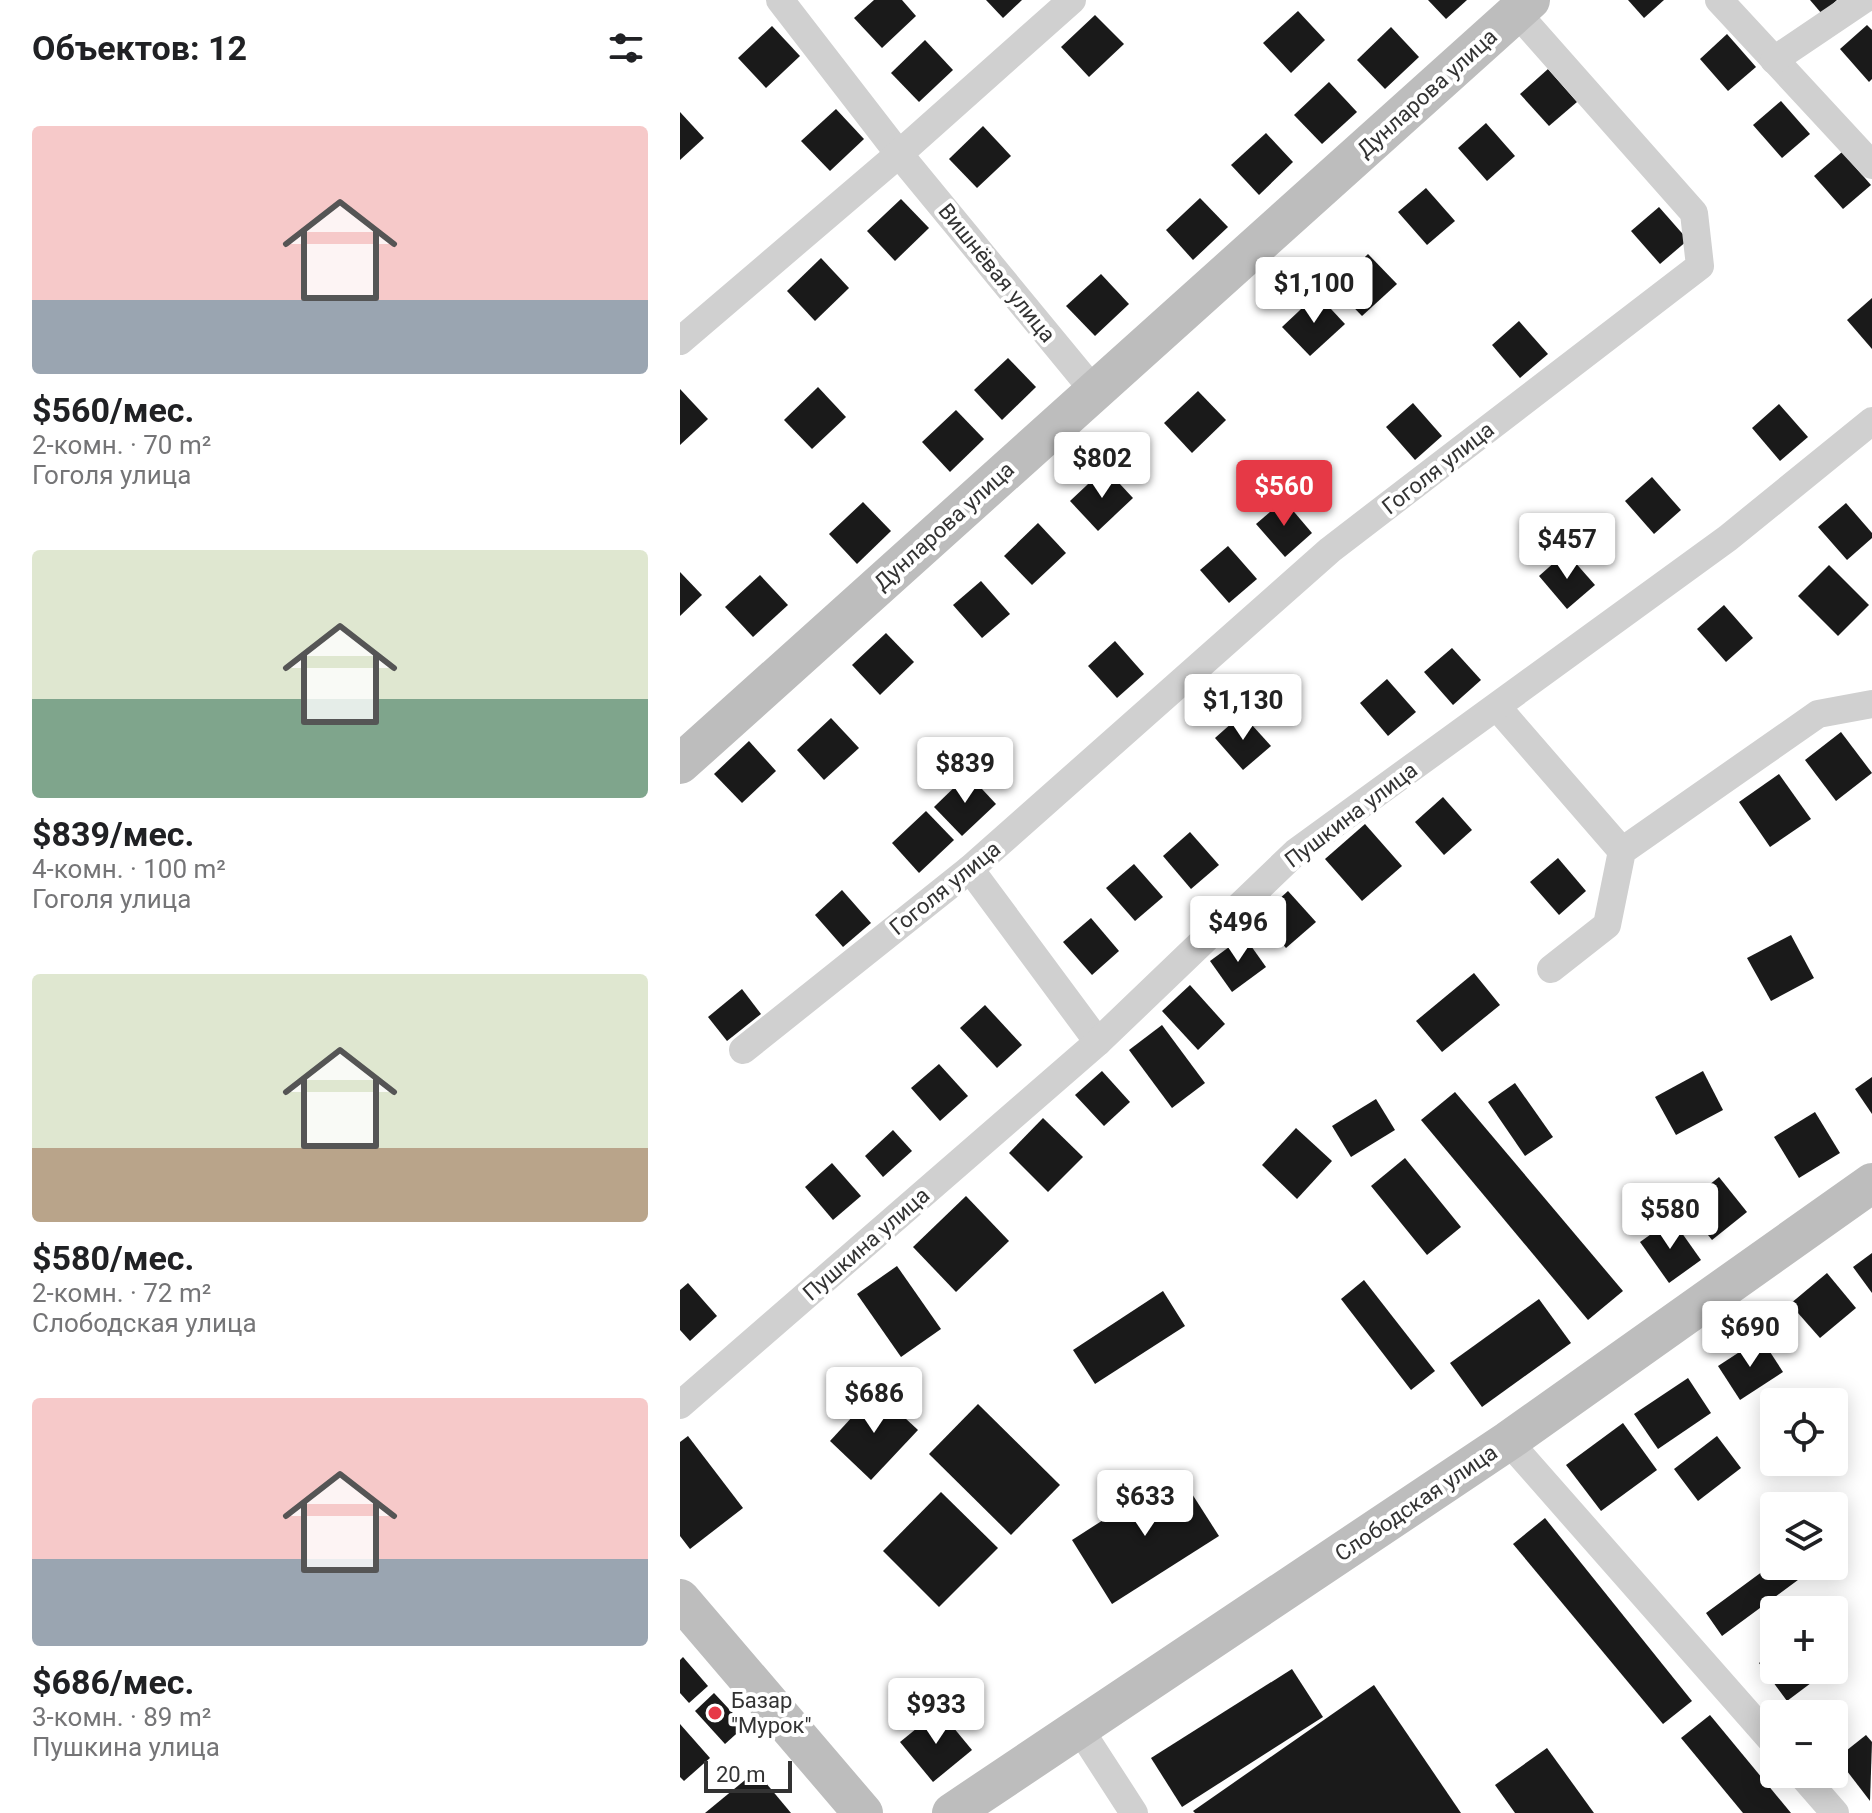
<!DOCTYPE html>
<html lang="ru">
<head>
<meta charset="utf-8">
<style>
	body { margin:0; font-family:Roboto,sans-serif; background:#f2f2f2; color:#202124; height:100vh; display:flex; flex-direction:column; font-size:30px; white-space:nowrap }
	* { box-sizing:border-box; margin:0 }
	p { font-size:26px; color:#757577 }
	.icon { flex:none; width:44px; height:44px; fill:none; stroke:currentColor; stroke-width:2; stroke-linecap:round; stroke-linejoin:round }
	.map { position:relative; flex:1; overflow:hidden }
	.details { display:flex; flex-direction:column; background:#fff; width:680px }
	.details>* { flex:none }
	.fabs { position:absolute; left:1080px; top:1388px; display:grid; gap:16px }
	.fabs a { display:grid; place-items:center; width:88px; height:88px; border-radius:8px; background:#fff; box-shadow:0 4px 20px #0003; font-size:40px }
	.scale { position:absolute; left:24px; bottom:20px; width:88px; box-sizing:border-box; padding-left:8px; border:4px solid #333; border-top:0; font-size:22px; line-height:28px; white-space:nowrap; color:#333; -webkit-text-stroke:6px #fff; paint-order:stroke }
	.price { position:absolute; translate:-50% -68px; padding:0 18px; border-radius:8px; background:#fff; color:#222; font-size:26px; line-height:52px; filter:drop-shadow(0 2px 4px #0008) }
	.price::after { content:''; position:absolute; left:50%; top:48px; width:24px; height:18px; margin-left:-12px; background:inherit; clip-path:polygon(0 0,100% 0,50% 100%) }
	.price.on { background:#e63946; color:#fff }
	ul { padding:0; list-style:none }
	li { display:grid; align-content:center; gap:16px; height:424px; padding:0 32px }
	li span { display:grid; place-items:center; height:248px; border-radius:8px; color:#555 }
	li>.icon { margin-inline-start:auto }
	span .icon { width:144px; height:144px; fill:#fffc; stroke-width:1 }
	li b { font-size:34px }
	h2 { display:flex; justify-content:space-between; align-items:center; height:96px; padding:0 32px; font-size:34px }
	main { display:flex; flex:1; min-height:0 }
	.map>svg:first-child { display:block }
	.building { fill:#1a1a1a }
	.lines { fill:none; stroke-linecap:round; stroke-linejoin:round }
	.street { stroke:#d0d0d0; stroke-width:28 }
	.secondary { stroke:#bdbdbd; stroke-width:40 }
	.poi-dot { fill:#e63946; stroke:#fff; stroke-width:3 }
	.labels { text-anchor:middle; dominant-baseline:central; stroke-width:8; stroke-linejoin:round; paint-order:stroke }
	.street-label { font-size:22px; fill:#333; stroke:#fff }
	.poi-label { font-size:22px; fill:#333; stroke:#fff; text-anchor:start }
</style>
</head>
<body>
<main>
<section class="details">
<h2>Объектов: 12<svg class="icon" aria-label="filters" viewBox="0 0 24 24"><path d="M4 7h16M4 17h16"/><circle cx="9" cy="7" r="2"/><circle cx="15" cy="17" r="2"/></svg></h2>
<ul>
<li><span style="background:linear-gradient(#f6c9c9 70%,#9aa5b1 0)"><svg class="icon" aria-label="home" viewBox="0 0 24 24"><path d="M3 11l9-7 9 7M6 9v11h12V9"/></svg></span><div><b>$560/мес.</b><p>2-комн. · 70 m²</p><p>Гоголя улица</p></div></li>
<li><span style="background:linear-gradient(#dfe7d0 60%,#7fa58c 0)"><svg class="icon" aria-label="home" viewBox="0 0 24 24"><path d="M3 11l9-7 9 7M6 9v11h12V9"/></svg></span><div><b>$839/мес.</b><p>4-комн. · 100 m²</p><p>Гоголя улица</p></div></li>
<li><span style="background:linear-gradient(#dfe7d0 70%,#b9a48a 0)"><svg class="icon" aria-label="home" viewBox="0 0 24 24"><path d="M3 11l9-7 9 7M6 9v11h12V9"/></svg></span><div><b>$580/мес.</b><p>2-комн. · 72 m²</p><p>Слободская улица</p></div></li>
<li><span style="background:linear-gradient(#f6c9c9 65%,#9aa5b1 0)"><svg class="icon" aria-label="home" viewBox="0 0 24 24"><path d="M3 11l9-7 9 7M6 9v11h12V9"/></svg></span><div><b>$686/мес.</b><p>3-комн. · 89 m²</p><p>Пушкина улица</p></div></li>
</ul>
</section>
<div class="map">
<svg width="1192" height="1813" viewBox="0 0 1192 1813">
	<rect width="100%" height="100%" fill="#fff"/>
	<g class="building">
		<polygon points="194,0 222,0 236,16 202,48 174,18"/>
		<polygon points="306,0 342,0 323,18"/>
		<polygon points="748,0 787,0 766,19"/>
		<polygon points="948,0 984,0 964,18"/>
		<polygon points="1130,0 1157,0 1142,14"/>
		<polygon points="618,11 645,40 611,73 583,43"/>
		<polygon points="415,15 444,44 409,77 381,47"/>
		<polygon points="1187,25 1192,30 1192,79 1189,82 1160,49"/>
		<polygon points="92,26 120,56 86,88 58,58"/>
		<polygon points="711,27 739,57 705,89 677,60"/>
		<polygon points="1047,34 1076,67 1048,91 1020,59"/>
		<polygon points="245,40 273,70 239,102 211,73"/>
		<polygon points="868,69 897,102 869,126 840,94"/>
		<polygon points="649,82 677,112 642,144 614,115"/>
		<polygon points="1101,101 1130,134 1102,158 1073,125"/>
		<polygon points="156,109 184,139 150,171 121,141"/>
		<polygon points="0,112 24,138 0,160"/>
		<polygon points="806,123 835,156 807,181 778,148"/>
		<polygon points="303,126 331,156 297,188 269,159"/>
		<polygon points="586,133 613,162 579,195 551,165"/>
		<polygon points="1162,152 1191,185 1163,209 1134,176"/>
		<polygon points="746,188 775,221 747,245 718,212"/>
		<polygon points="520,198 548,227 513,260 486,230"/>
		<polygon points="221,199 249,228 215,261 187,231"/>
		<polygon points="979,207 1008,240 980,264 951,231"/>
		<polygon points="688,254 717,284 682,316 654,287"/>
		<polygon points="141,258 169,288 135,321 107,291"/>
		<polygon points="421,274 449,304 415,336 386,306"/>
		<polygon points="637,294 665,324 630,356 602,327"/>
		<polygon points="1192,298 1192,349 1167,320"/>
		<polygon points="839,321 868,354 840,378 812,345"/>
		<polygon points="328,358 356,387 322,420 294,390"/>
		<polygon points="138,387 166,417 132,449 104,420"/>
		<polygon points="0,389 28,419 0,445"/>
		<polygon points="518,391 546,420 512,453 484,423"/>
		<polygon points="733,403 762,436 735,460 706,427"/>
		<polygon points="1099,404 1128,437 1100,461 1072,428"/>
		<polygon points="276,410 304,439 270,472 242,442"/>
		<polygon points="425,468 453,498 418,531 390,501"/>
		<polygon points="972,477 1001,510 974,534 945,501"/>
		<polygon points="604,500 632,533 605,557 576,524"/>
		<polygon points="183,502 211,531 177,564 149,534"/>
		<polygon points="1166,503 1192,533 1192,538 1167,560 1138,527"/>
		<polygon points="358,523 386,553 352,585 324,556"/>
		<polygon points="548,546 577,579 549,603 520,570"/>
		<polygon points="886,552 915,585 887,609 859,576"/>
		<polygon points="1149,565 1189,605 1158,636 1118,596"/>
		<polygon points="0,572 22,595 0,616"/>
		<polygon points="80,575 108,605 73,637 45,607"/>
		<polygon points="301,581 330,614 302,638 273,605"/>
		<polygon points="1044,605 1073,638 1046,662 1017,629"/>
		<polygon points="206,633 234,662 200,695 172,665"/>
		<polygon points="435,641 464,674 437,698 408,666"/>
		<polygon points="772,648 801,680 773,705 744,672"/>
		<polygon points="707,679 736,712 708,736 680,703"/>
		<polygon points="562,714 591,746 563,770 535,738"/>
		<polygon points="151,718 179,748 144,780 117,750"/>
		<polygon points="1161,732 1192,773 1156,801 1125,760"/>
		<polygon points="69,741 96,771 62,803 34,774"/>
		<polygon points="288,774 316,804 282,836 254,807"/>
		<polygon points="1099,774 1131,819 1090,847 1059,802"/>
		<polygon points="763,797 792,830 764,855 735,822"/>
		<polygon points="246,811 274,840 239,873 212,843"/>
		<polygon points="685,824 722,866 682,901 645,859"/>
		<polygon points="510,832 539,865 511,889 483,856"/>
		<polygon points="878,858 906,891 879,915 850,882"/>
		<polygon points="454,864 483,897 455,921 426,888"/>
		<polygon points="162,890 191,923 163,947 135,915"/>
		<polygon points="608,891 636,922 606,948 579,917"/>
		<polygon points="411,918 439,951 412,975 383,942"/>
		<polygon points="1111,935 1134,978 1091,1001 1067,958"/>
		<polygon points="564,936 586,967 552,992 530,961"/>
		<polygon points="794,973 820,1005 762,1052 736,1021"/>
		<polygon points="510,985 545,1024 518,1050 482,1011"/>
		<polygon points="62,989 81,1014 47,1041 28,1017"/>
		<polygon points="305,1005 342,1045 317,1068 280,1028"/>
		<polygon points="482,1025 525,1083 492,1108 449,1050"/>
		<polygon points="259,1064 288,1096 260,1121 231,1088"/>
		<polygon points="422,1071 450,1102 424,1126 395,1095"/>
		<polygon points="1023,1071 1043,1110 996,1135 975,1097"/>
		<polygon points="1192,1077 1192,1114 1175,1089"/>
		<polygon points="835,1083 873,1137 845,1156 808,1102"/>
		<polygon points="775,1092 943,1291 908,1320 741,1120"/>
		<polygon points="696,1099 715,1130 671,1157 652,1126"/>
		<polygon points="1135,1112 1160,1153 1119,1178 1094,1137"/>
		<polygon points="363,1118 403,1157 368,1192 329,1153"/>
		<polygon points="616,1128 652,1161 617,1199 582,1165"/>
		<polygon points="213,1130 232,1151 203,1177 185,1156"/>
		<polygon points="725,1158 781,1227 747,1255 691,1186"/>
		<polygon points="152,1163 181,1196 153,1220 125,1187"/>
		<polygon points="1039,1177 1067,1212 1032,1240 1004,1205"/>
		<polygon points="286,1196 329,1241 276,1292 233,1247"/>
		<polygon points="992,1219 1021,1260 989,1283 960,1242"/>
		<polygon points="1192,1253 1192,1293 1173,1267"/>
		<polygon points="217,1266 261,1329 221,1357 177,1294"/>
		<polygon points="1147,1273 1176,1308 1140,1338 1110,1304"/>
		<polygon points="684,1280 755,1371 731,1390 661,1299"/>
		<polygon points="8,1283 37,1316 10,1341 0,1330 0,1290"/>
		<polygon points="483,1291 505,1326 415,1384 393,1350"/>
		<polygon points="859,1299 891,1343 802,1407 770,1363"/>
		<polygon points="1081,1338 1103,1372 1060,1400 1038,1366"/>
		<polygon points="1008,1378 1031,1413 978,1449 954,1414"/>
		<polygon points="196,1391 238,1430 191,1480 150,1441"/>
		<polygon points="298,1404 380,1485 331,1535 249,1454"/>
		<polygon points="943,1423 977,1470 921,1511 886,1465"/>
		<polygon points="8,1436 63,1508 10,1549 0,1536 0,1442"/>
		<polygon points="1037,1436 1061,1468 1018,1501 994,1469"/>
		<polygon points="498,1472 539,1536 432,1604 392,1540"/>
		<polygon points="261,1492 318,1548 259,1607 203,1551"/>
		<polygon points="865,1518 1012,1701 983,1724 833,1544"/>
		<polygon points="1094,1563 1094,1566 1113,1566 1122,1577 1042,1636 1026,1613"/>
		<polygon points="1094,1651 1094,1670 1134,1670 1139,1677 1107,1701 1079,1663"/>
		<polygon points="3,1657 28,1686 9,1703 0,1693 0,1660"/>
		<polygon points="612,1669 643,1717 502,1807 471,1758"/>
		<polygon points="694,1685 781,1813 515,1813 513,1811"/>
		<polygon points="34,1693 65,1726 45,1744 15,1711"/>
		<polygon points="259,1710 292,1750 253,1782 220,1742"/>
		<polygon points="1030,1715 1111,1813 1063,1813 1001,1738"/>
		<polygon points="0,1724 30,1758 4,1781 0,1777"/>
		<polygon points="1186,1735 1192,1742 1190,1801 1157,1758"/>
		<polygon points="867,1748 914,1813 835,1813 815,1785"/>
		<polygon points="76,1771 111,1813 25,1813"/>
	</g>
	<g class="lines">
		<g class="street">
			<polyline points="100,0 219,154 414,391"/>
			<polyline points="1039,0 1192,165"/>
			<polyline points="1094,60 1183,0"/>
			<polyline points="0,341 219,154 392,0"/>
			<polyline points="817,707 942,851"/>
			<polyline points="290,869 418,1042"/>
			<polyline points="871,969 927,925 942,851 1138,714 1192,704"/>
			<polyline points="63,1050 290,869 650,550 1020,266 1014,213 837,13"/>
			<polyline points="0,1405 418,1042 616,852 1048,538 1192,421"/>
			<polyline points="828,1441 1094,1743"/>
			<polyline points="399,1728 454,1813"/>
			<polyline points="1121,1774 1155,1813"/>
		</g>
		<g class="secondary">
			<polyline points="0,764 850,0"/>
			<polyline points="0,1599 183,1813"/>
			<polyline points="272,1813 828,1441 1192,1183"/>
		</g>
	</g>
	<circle class="poi-dot" cx="35" cy="1713" r="8"/>
	<g class="labels">
		<g class="street-label">
			<text transform="translate(747 93) rotate(-42)">Дунларова улица</text>
			<text transform="translate(317 273) rotate(51)">Вишнёвая улица</text>
			<text transform="translate(758 468) rotate(-38)">Гоголя улица</text>
			<text transform="translate(264 526) rotate(-42)">Дунларова улица</text>
			<text transform="translate(671 815) rotate(-37)">Пушкина улица</text>
			<text transform="translate(265 888) rotate(-39)">Гоголя улица</text>
			<text transform="translate(186 1244) rotate(-41)">Пушкина улица</text>
			<text transform="translate(736 1503) rotate(-34)">Слободская улица</text>
		</g>
		<g class="poi-label">
			<text x="51" y="1700">Базар<tspan x="51" dy="25">"Мурок"</tspan></text>
		</g>
	</g>
</svg>
<div class="fabs">
<a><svg class="icon" aria-label="locate" viewBox="0 0 24 24"><circle cx="12" cy="12" r="6"/><path d="M12 2v4M12 18v4M2 12h4M18 12h4"/></svg></a>
<a><svg class="icon" aria-label="layers" viewBox="0 0 24 24"><path d="M12 4l9 5-9 5-9-5zM3 14l9 5 9-5"/></svg></a>
<a>+</a>
<a>−</a>
</div>
<div class="scale">20 m</div>
<b class="price" style="left:634px;top:325px">$1,100</b>
<b class="price" style="left:422px;top:500px">$802</b>
<b class="price on" style="left:604px;top:528px">$560</b>
<b class="price" style="left:887px;top:581px">$457</b>
<b class="price" style="left:563px;top:742px">$1,130</b>
<b class="price" style="left:285px;top:805px">$839</b>
<b class="price" style="left:558px;top:964px">$496</b>
<b class="price" style="left:990px;top:1251px">$580</b>
<b class="price" style="left:1070px;top:1369px">$690</b>
<b class="price" style="left:194px;top:1435px">$686</b>
<b class="price" style="left:465px;top:1538px">$633</b>
<b class="price" style="left:256px;top:1746px">$933</b>
</div>
</main>
</body>
</html>
